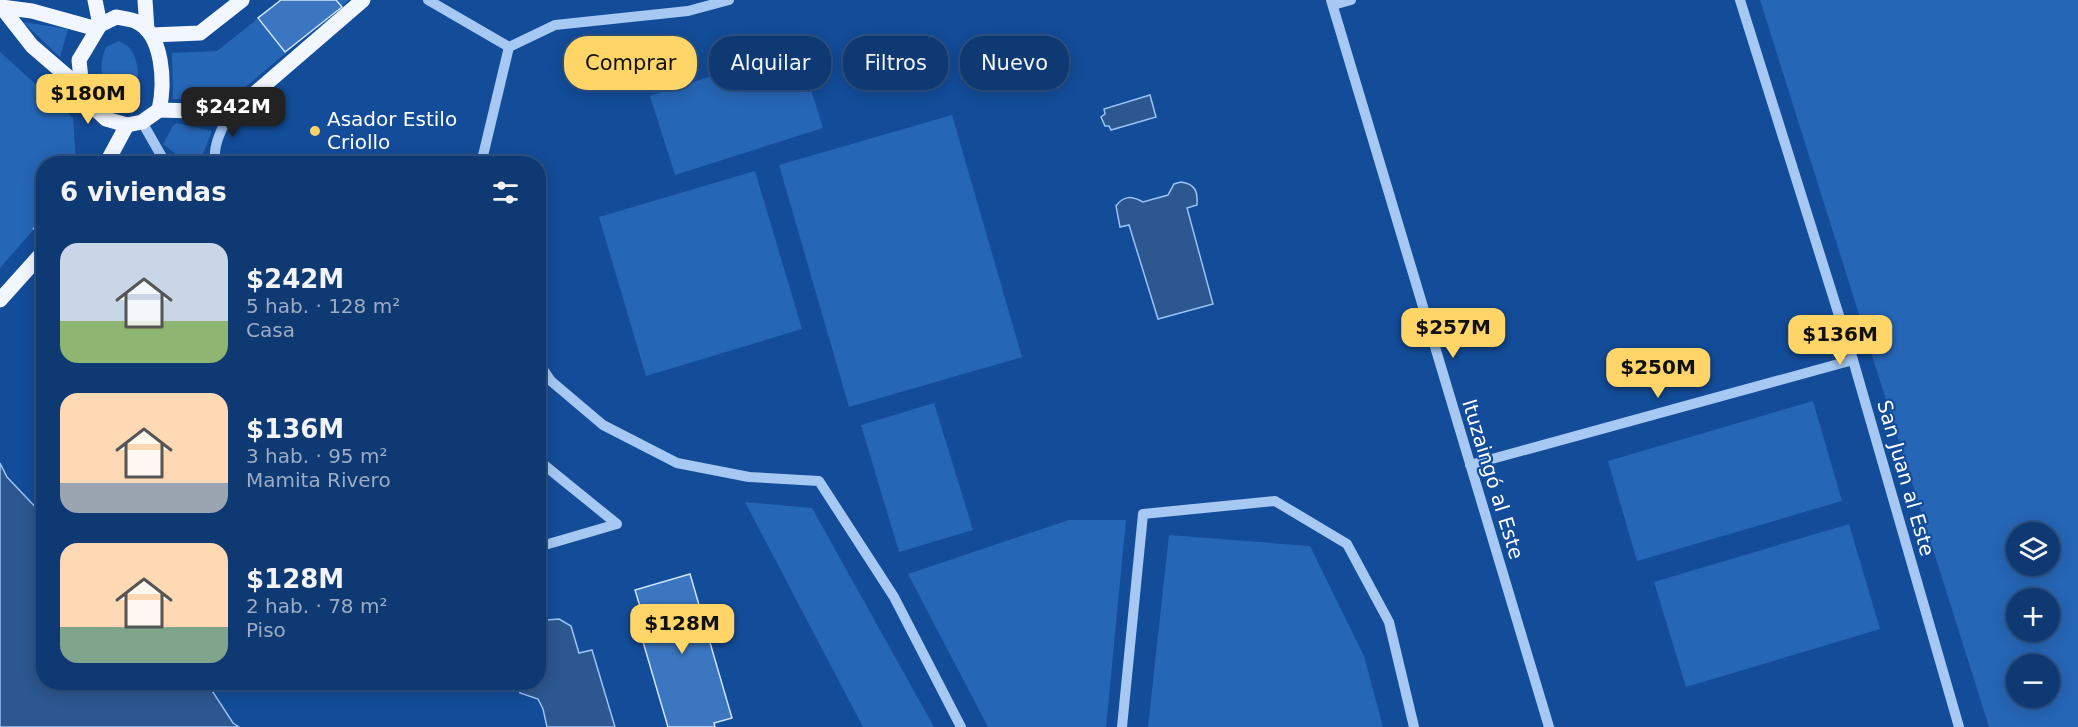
<!DOCTYPE html>
<html lang="es">
<head>
<meta charset="utf-8">
<style>
	body { margin:0; font-family:"DejaVu Sans",sans-serif; background:#1c447b; color:#f1f3f6; height:100vh; display:flex; flex-direction:column; font-size:22px; white-space:nowrap }
	* { box-sizing:border-box; margin:0 }
	p { font-size:20px; color:#9bacc4 }
	.icon { flex:none; width:33px; height:33px; fill:none; stroke:currentColor; stroke-width:2; stroke-linecap:round; stroke-linejoin:round }
	.map { position:relative; flex:1; overflow:hidden }
	.drawer { position:absolute; left:36px; top:156px; width:510px; height:534px; display:flex; flex-direction:column; background:#0e3973; border-radius:24px; box-shadow:0 3px 15px #0003,0 0 0 2px #2e5385 }
	.drawer>* { flex:none }
	.guide { position:absolute; left:564px; top:36px; width:570px; height:54px; display:flex; gap:12px }
	.fabs { position:absolute; left:2006px; top:522px; display:grid; gap:12px }
	.fabs a { display:grid; place-items:center; width:54px; height:54px; border-radius:50%; background:#0e3973; box-shadow:0 3px 15px #0003,0 0 0 2px #2e5385; font-size:30px }
	.price { position:absolute; translate:-50% -51px; padding:0 14px; border-radius:12px; background:#ffd568; color:#111; font-size:20px; line-height:39px; filter:drop-shadow(0 2px 3px #0008) }
	.price::after { content:''; position:absolute; left:50%; top:36px; width:18px; height:14px; margin-left:-9px; background:inherit; clip-path:polygon(0 0,100% 0,50% 100%) }
	.price.active { background:#222; color:#fff }
	ul { padding:0; list-style:none }
	li { display:flex; align-items:center; gap:18px; height:150px; padding:0 24px }
	li span { display:grid; place-items:center; flex:none; width:168px; height:120px; border-radius:18px; color:#555 }
	li>.icon { margin-inline-start:auto }
	span .icon { width:72px; height:72px; fill:#fffc; stroke-width:1 }
	li b { font-size:26px }
	h2 { display:flex; justify-content:space-between; align-items:center; height:72px; padding:0 24px; font-size:26px }
	.pill { padding:0 21px; border-radius:24px; background:#0e3973; box-shadow:0 3px 15px #0003,0 0 0 2px #2e5385; font-size:21px; line-height:54px }
	.pill.active { background:#ffd568; color:#111 }
	.map>svg:first-child { display:block }
	.green { fill:#2666b7; fill-rule:evenodd }
	.water { fill:#2d5790; stroke:#98c3f6; stroke-width:1.5 }
	.building { fill:#3c76c1; stroke:#cee3fd; stroke-width:1.5 }
	.lines { fill:none; stroke-linecap:round; stroke-linejoin:round }
	.path { stroke:#a6c8f3; stroke-width:4; stroke-dasharray:3 4.5; stroke-linecap:butt }
	.minor { stroke:#a6c8f3; stroke-width:10 }
	.major { stroke:#f2f7ff; stroke-width:15 }
	.poi-dot { fill:#ffd568; stroke:#134c99; stroke-width:2 }
	.labels { text-anchor:middle; dominant-baseline:central; stroke-width:4.5; stroke-linejoin:round; paint-order:stroke }
	.poi-label { font-size:20px; fill:#fff; stroke:#134c99; text-anchor:start }
	.street-label { font-size:20px; fill:#fff; stroke:#134c99 }
</style>
</head>
<body>
<div class="map">
<svg width="2078" height="727" viewBox="0 0 2078 727">
	<rect width="100%" height="100%" fill="#134c99"/>
	<g class="green">
		<polygon points="281,0 349,0 237,94 220,100 173,99 172,53 217,51"/>
		<path d="M1760,0h318v727h-89zM2016,532h33v34h-33zM2016,598h33v34h-33zM2016,664h33v34h-33z"/>
		<polygon points="23,22 68,29 60,57"/>
		<path d="M119,41c12,6 16,12 18,25 9,46 -52,30 -31,-19z"/>
		<polygon points="798,48 823,128 675,175 650,96"/>
		<polygon points="0,52 73,118 76,163 44,164 43,219 0,268"/>
		<polygon points="952,115 1022,357 849,407 779,165"/>
		<polygon points="177,123 212,131 202,156 203,163 187,163 163,144 173,126"/>
		<polygon points="755,171 802,329 646,376 599,217"/>
		<polygon points="1813,401 1842,501 1637,561 1608,461"/>
		<polygon points="934,403 973,530 899,552 861,425"/>
		<polygon points="745,502 812,508 934,727 863,727"/>
		<polygon points="1069,520 1126,520 1106,727 988,727 908,574"/>
		<polygon points="1849,524 1880,629 1686,687 1654,582"/>
		<polygon points="1169,535 1310,546 1364,656 1383,727 1148,727"/>
	</g>
	<g class="water">
		<polygon points="1150,95 1156,117 1111,130 1109,126 1105,126 1101,117 1105,114 1104,109"/>
		<path d="M1181,182c14,2 17,9 16,23l-10,3 26,96 -55,15 -29,-94 -9,2 -4,-21c8,-11 16,-10 27,-4l25,-7 6,-11z"/>
		<polygon points="0,463 7,477 43,515 44,682 199,683 211,689 233,723 239,727 0,727"/>
		<path d="M559,619l12,7 8,27 13,-3 23,77h-68l-4,-18 -5,-10 -18,-6 -3,-10 21,-1 1,-17 6,-2c-5,-17 -12,-28 2,-43z"/>
	</g>
	<g class="building">
		<polygon points="281,0 336,0 342,7 285,52 258,18"/>
		<polygon points="690,574 732,718 714,723 715,727 668,727 641,635 648,633 635,590"/>
	</g>
	<g class="lines">
		<polyline class="path" points="34,230 43,219"/>
		<g class="minor">
			<polyline points="428,0 509,47"/>
			<polyline points="1331,0 1549,727"/>
			<polyline points="1740,0 1853,360 1959,727"/>
			<polyline points="1333,5 1351,0"/>
			<polyline points="142,122 166,164"/>
			<path d="M216,164c-5,-17 7,-37 14,-52"/>
			<polyline points="481,164 509,47 555,25 688,11 729,0"/>
			<polyline points="538,362 551,381 603,425 677,463 749,477 819,481 894,597 961,727"/>
			<polyline points="538,460 617,524 538,547"/>
			<polyline points="1470,465 1853,360"/>
			<polyline points="1122,727 1143,514 1275,501 1347,544 1389,622 1414,727"/>
		</g>
		<g class="major">
			<polyline points="95,0 100,25"/>
			<polyline points="145,0 147,30"/>
			<polyline points="0,5 32,46 82,89"/>
			<polyline points="2,7 32,11 97,29"/>
			<path d="M116,17c6,1 13,2 19,4 29,12 30,63 24,89l-17,12 -15,3 -21,-6 -16,-15 -8,-15 -3,-29 21,-35z"/>
			<polyline points="152,35 200,33 242,0"/>
			<polyline points="159,110 230,112 238,108 363,0"/>
			<polyline points="106,164 127,125"/>
			<polyline points="0,300 44,251"/>
		</g>
	</g>
	<circle class="poi-dot" cx="315" cy="131" r="6"/>
	<g class="labels">
		<g class="poi-label">
			<text x="327" y="119">Asador Estilo<tspan x="327" dy="23">Criollo</tspan></text>
		</g>
		<g class="street-label">
			<text transform="translate(1906 478) rotate(74)">San Juan al Este</text>
			<text transform="translate(1493 479) rotate(73)">Ituzaingó al Este</text>
		</g>
	</g>
</svg>
<div class="fabs">
<a><svg class="icon" aria-label="layers" viewBox="0 0 24 24"><path d="M12 4l9 5-9 5-9-5zM3 14l9 5 9-5"/></svg></a>
<a>+</a>
<a>−</a>
</div>
<b class="price" style="left:88px;top:125px">$180M</b>
<b class="price active" style="left:233px;top:138px">$242M</b>
<b class="price" style="left:1453px;top:359px">$257M</b>
<b class="price" style="left:1840px;top:366px">$136M</b>
<b class="price" style="left:1658px;top:399px">$250M</b>
<b class="price" style="left:682px;top:655px">$128M</b>
<div class="guide">
<a class="pill active">Comprar</a>
<a class="pill">Alquilar</a>
<a class="pill">Filtros</a>
<a class="pill">Nuevo</a>
</div>
<section class="drawer">
<h2>6 viviendas<svg class="icon" aria-label="filters" viewBox="0 0 24 24"><path d="M4 7h16M4 17h16"/><circle cx="9" cy="7" r="2"/><circle cx="15" cy="17" r="2"/></svg></h2>
<ul>
<li><span style="background:linear-gradient(#c9d6e8 65%,#8fb573 0)"><svg class="icon" aria-label="home" viewBox="0 0 24 24"><path d="M3 11l9-7 9 7M6 9v11h12V9"/></svg></span><div><b>$242M</b><p>5 hab. · 128 m²</p><p>Casa</p></div></li>
<li><span style="background:linear-gradient(#ffd9b3 75%,#9aa5b1 0)"><svg class="icon" aria-label="home" viewBox="0 0 24 24"><path d="M3 11l9-7 9 7M6 9v11h12V9"/></svg></span><div><b>$136M</b><p>3 hab. · 95 m²</p><p>Mamita Rivero</p></div></li>
<li><span style="background:linear-gradient(#ffd9b3 70%,#7fa58c 0)"><svg class="icon" aria-label="home" viewBox="0 0 24 24"><path d="M3 11l9-7 9 7M6 9v11h12V9"/></svg></span><div><b>$128M</b><p>2 hab. · 78 m²</p><p>Piso</p></div></li>
</ul>
</section>
</div>
</body>
</html>
